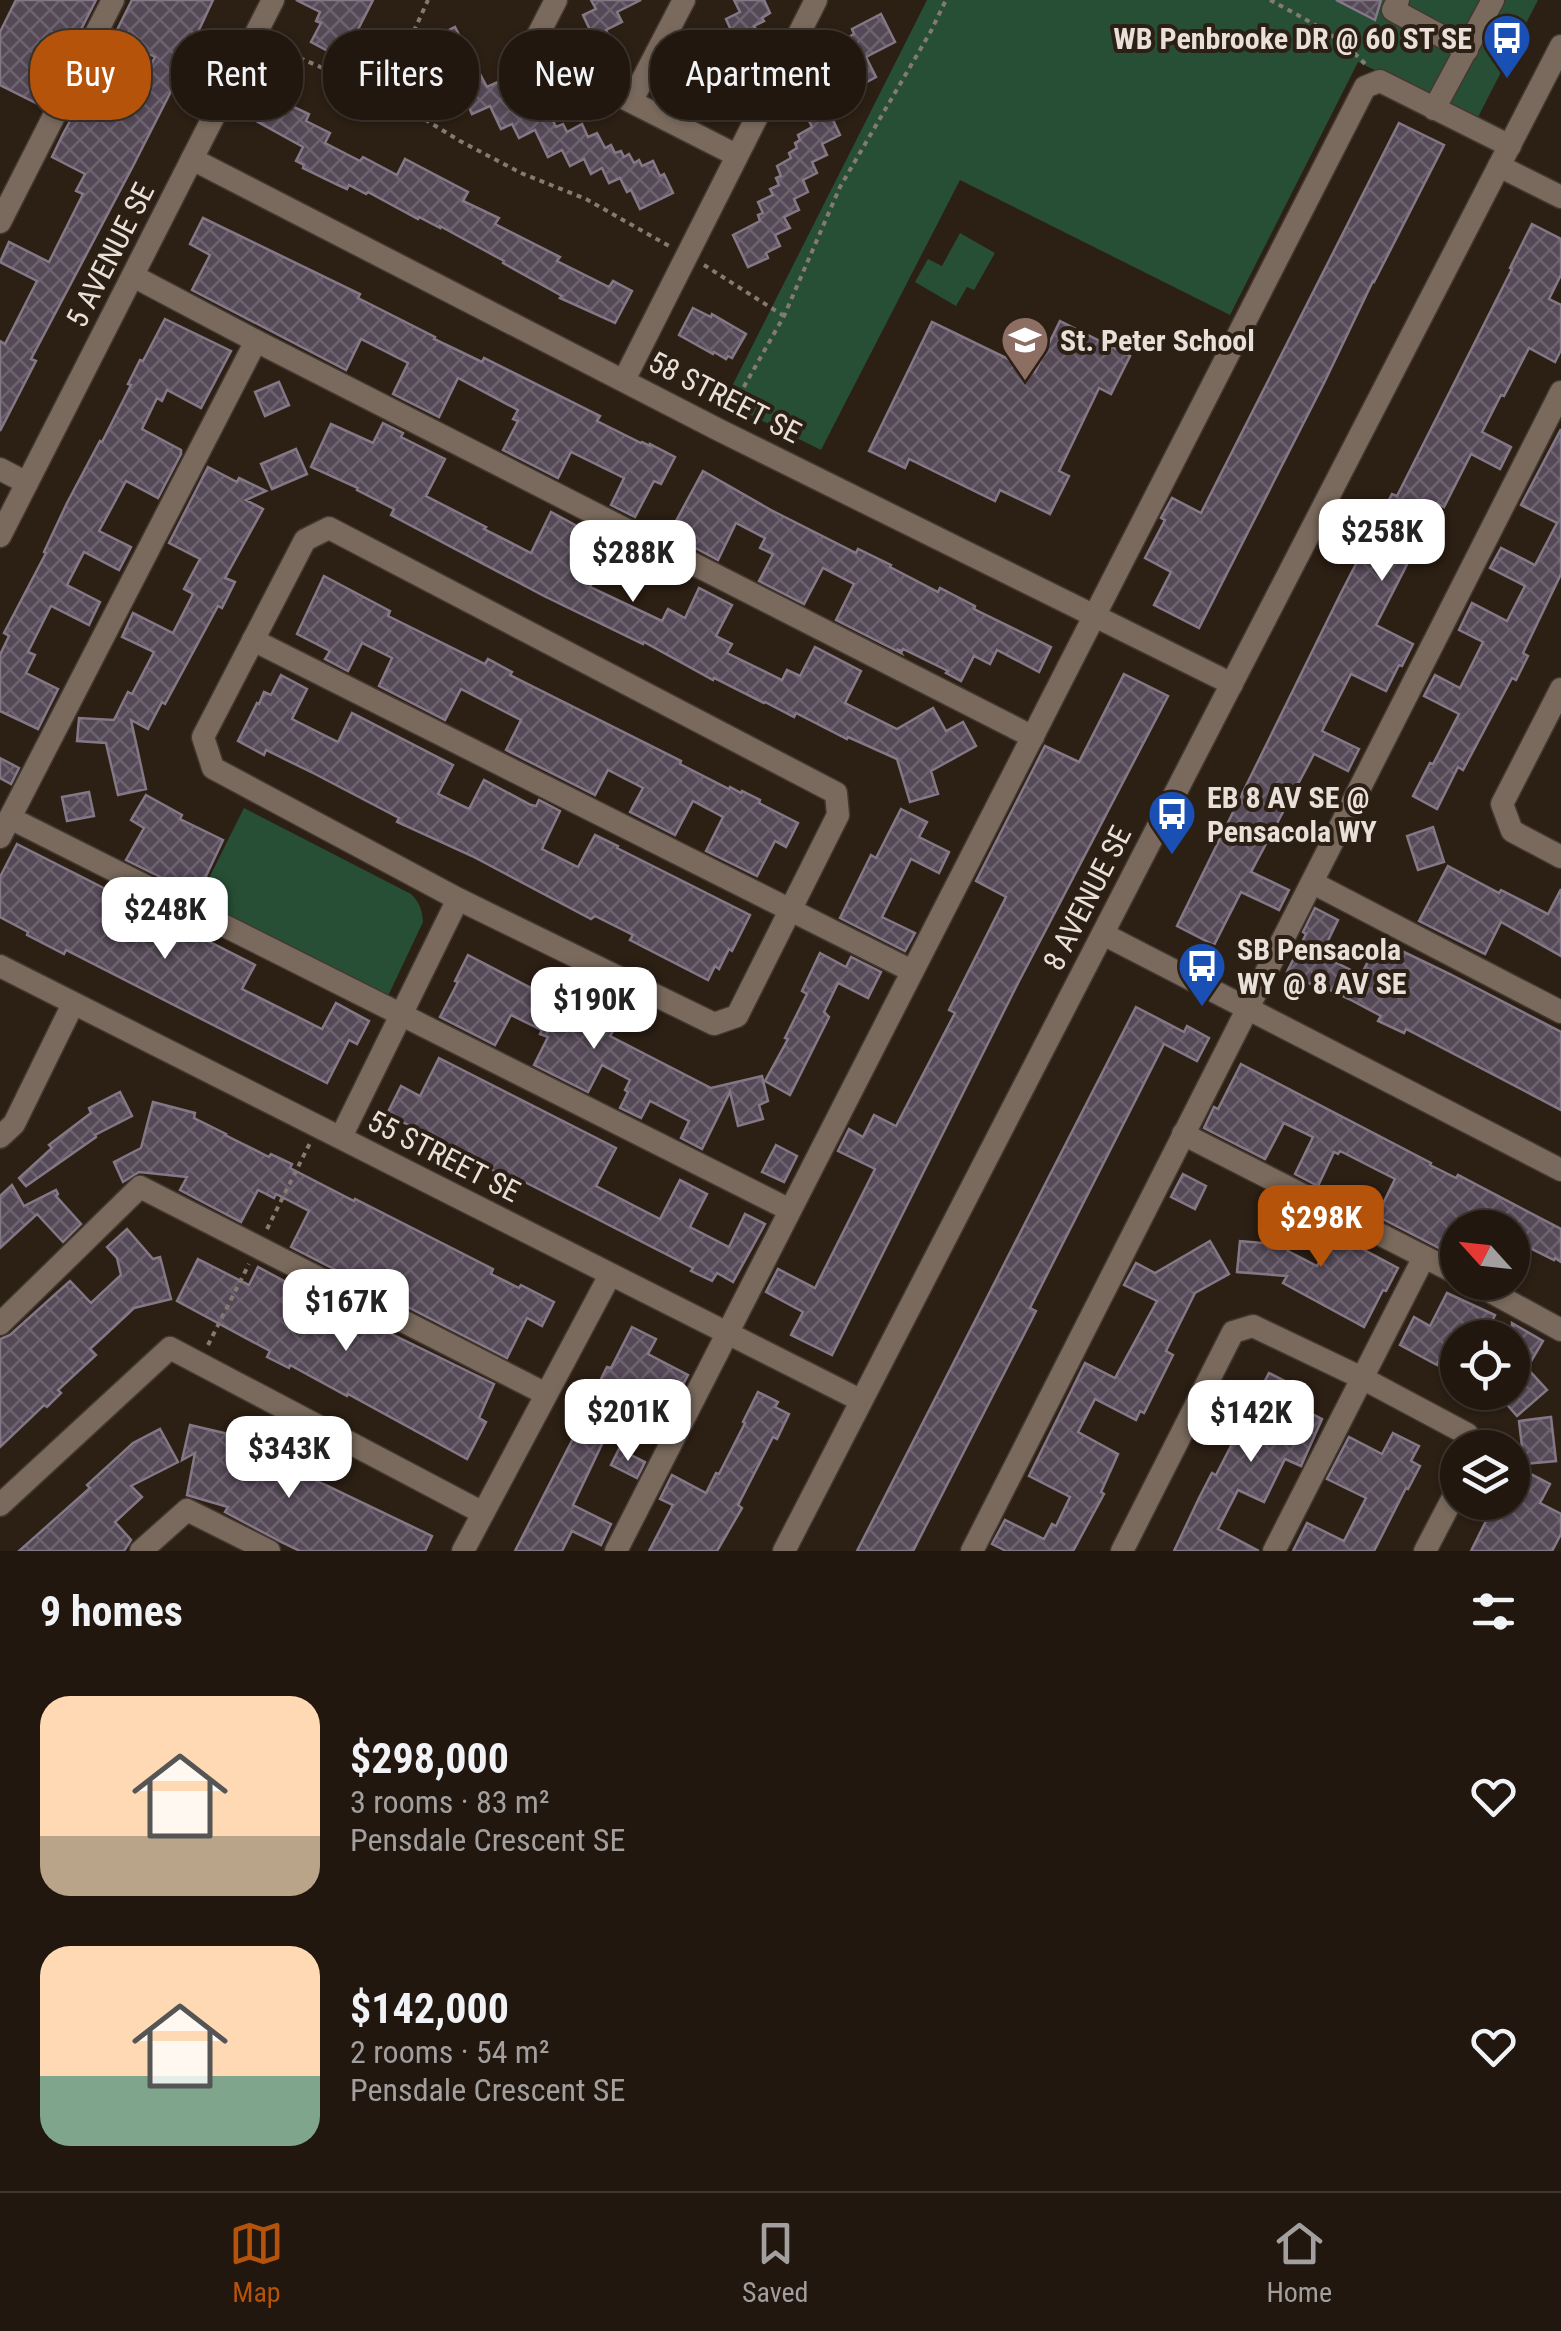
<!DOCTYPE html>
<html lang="en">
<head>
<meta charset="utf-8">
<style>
	body { margin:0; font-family:"Roboto Condensed",sans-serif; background:#292018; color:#f1f3f6; height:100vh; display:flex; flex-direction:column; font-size:38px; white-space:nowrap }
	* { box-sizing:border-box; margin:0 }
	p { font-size:32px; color:#a29f9e }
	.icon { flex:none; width:55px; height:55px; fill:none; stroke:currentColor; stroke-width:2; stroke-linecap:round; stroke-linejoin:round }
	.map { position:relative; height:1551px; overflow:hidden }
	.drawer { display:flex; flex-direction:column; background:#21170f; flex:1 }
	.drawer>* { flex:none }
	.banner { position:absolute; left:30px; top:30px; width:1000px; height:90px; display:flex; gap:20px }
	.needle { width:65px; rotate:297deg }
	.controls { position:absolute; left:1440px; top:1210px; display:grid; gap:20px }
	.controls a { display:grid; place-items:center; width:90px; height:90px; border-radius:50%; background:#21170f; box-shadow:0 2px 8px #0004,0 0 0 2px #3e362f; font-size:50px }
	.price { position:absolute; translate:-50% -85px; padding:0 22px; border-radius:20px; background:#fff; color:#222; font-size:32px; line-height:65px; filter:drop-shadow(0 2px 5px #0008) }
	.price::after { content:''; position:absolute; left:50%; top:60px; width:30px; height:22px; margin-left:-15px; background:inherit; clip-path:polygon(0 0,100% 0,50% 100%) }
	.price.current { background:#b45309; color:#fff }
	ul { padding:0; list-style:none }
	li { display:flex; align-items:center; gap:30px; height:250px; padding:0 40px }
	li span { display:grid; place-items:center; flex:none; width:280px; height:200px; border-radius:30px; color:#555 }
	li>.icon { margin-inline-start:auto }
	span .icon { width:120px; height:120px; fill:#fffc; stroke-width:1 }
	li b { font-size:42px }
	h2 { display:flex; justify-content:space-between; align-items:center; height:120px; padding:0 40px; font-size:42px }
	.pill { padding:0 35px; border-radius:40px; background:#21170f; box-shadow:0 2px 8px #0004,0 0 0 2px #3e362f; font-size:35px; line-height:90px }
	.pill.current { background:#b45309; color:#fff }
	.tabs { display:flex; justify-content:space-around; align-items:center; height:140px; border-top:2px solid #3e362f; background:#21170f; font-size:28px; color:#a29f9e }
	.tabs a { display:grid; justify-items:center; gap:5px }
	.tabs .current { color:#b45309 }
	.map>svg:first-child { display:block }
	.park { fill:#274f36 }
	.building { fill:url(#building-cross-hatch); stroke:#847786; stroke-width:2.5 }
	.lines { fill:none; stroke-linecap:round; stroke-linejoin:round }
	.minor-casing { stroke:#433831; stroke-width:25 }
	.path { stroke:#857a71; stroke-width:4; stroke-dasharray:5 5; stroke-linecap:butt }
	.minor { stroke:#7a6a5d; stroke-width:22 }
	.labels { text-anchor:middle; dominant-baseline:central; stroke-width:8; stroke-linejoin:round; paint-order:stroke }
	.poi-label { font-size:30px; font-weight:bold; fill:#e9e0d9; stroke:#2c1f14; text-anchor:start }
	.street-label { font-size:30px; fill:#e9e0d9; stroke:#2c1f14 }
</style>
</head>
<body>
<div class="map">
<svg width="1561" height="1551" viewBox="0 0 1561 1551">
	<defs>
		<pattern id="building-cross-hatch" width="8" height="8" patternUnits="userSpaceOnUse" patternTransform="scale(2.5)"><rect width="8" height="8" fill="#554957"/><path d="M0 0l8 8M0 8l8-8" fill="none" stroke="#6d636f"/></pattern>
	</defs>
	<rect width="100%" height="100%" fill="#2c1f14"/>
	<g class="park">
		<polygon points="927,0 1538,0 1477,119 1358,62 1230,315 960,180 821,450 724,402"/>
		<polygon points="960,233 995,253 974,290 967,287 956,306 915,282 928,259 942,266"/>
		<path d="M244,808l167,86c9,9 11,16 12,28l-35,74 -190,-96z"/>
	</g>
	<g class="building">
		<polygon points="16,0 96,0 42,106 0,85 0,32"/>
		<polygon points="132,0 213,0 191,47 193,48 133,166 31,359 36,361 0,431 0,341 5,344 37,281 0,262 9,242 49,262 83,194 76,191 85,174 52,157 63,134 96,73 136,94 155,57 114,36"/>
		<polygon points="296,0 373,0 343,59 311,42 321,23 316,21 320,12"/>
		<polygon points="591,0 641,0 617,12 622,22 606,30 615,49 595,59 582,34 590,30 583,15 596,9"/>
		<polygon points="734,0 764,0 770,13 762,18 764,21 754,26 757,31 752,33 755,39 745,43 748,49 743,52 745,57 737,61 740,67 734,70 737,75 728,80 730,85 724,88 728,96 706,107 703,102 694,106 681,78 711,63 707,55 722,48 716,37 731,30 726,19 740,12"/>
		<polygon points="1336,0 1381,0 1375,20"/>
		<polygon points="881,14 895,42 866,57 876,77 847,93 853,104 837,112 822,82 829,78 827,74 835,70 833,66 842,61 839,55 845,52 840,42 854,34 852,29"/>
		<polygon points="455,27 487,87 498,82 510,105 521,100 525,108 532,105 534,111 545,105 556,127 563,124 567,132 582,124 588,137 597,133 605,148 611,145 615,153 621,151 624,157 629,154 634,163 639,160 642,166 653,161 660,176 664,174 673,193 640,209 631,190 627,192 620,178 609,183 602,168 591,174 584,159 570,166 562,150 548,157 535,130 519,138 512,124 501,129 490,106 472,114 465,99 454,104 447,90 442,93 434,77 447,71 433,38"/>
		<polygon points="262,92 309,114 306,121 330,133 325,143 360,161 363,157 397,175 405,159 468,192 463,201 499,218 495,224 560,257 557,261 609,287 613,281 632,291 615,323 560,298 562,296 503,263 504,261 440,226 440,228 419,217 418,219 368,192 366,194 349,185 347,189 338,185 303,168 304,165 296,161 303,147 249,117"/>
		<polygon points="825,103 840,135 822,144 827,155 812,162 817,173 803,180 808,192 794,199 799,210 784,217 790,228 775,235 780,246 766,253 768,258 748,267 733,235 760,221 758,215 763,213 758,202 773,195 770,189 779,185 776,178 781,176 777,166 791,158 789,153 797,148 795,143 800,140 798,135 812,127 805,112"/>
		<polygon points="1399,123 1444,145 1374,282 1373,281 1324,383 1199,628 1154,605 1171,572 1145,558 1165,520 1161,518 1172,498 1201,513"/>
		<polygon points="203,218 360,294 358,298 435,337 434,339 455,349 482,362 484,358 600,416 597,421 641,443 642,442 650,446 650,444 675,457 661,484 654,481 635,517 611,505 624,478 571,452 558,478 503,450 518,421 513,419 518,410 458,378 439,417 393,394 408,363 361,339 346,370 192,290 210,255 190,244"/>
		<polygon points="1532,224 1561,239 1561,275 1549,299 1561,305 1561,350 1555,362 1529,348 1504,396 1501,395 1482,432 1511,447 1500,469 1471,454 1444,507 1438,504 1376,625 1413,644 1402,666 1399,665 1386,691 1351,674 1322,731 1359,749 1348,771 1314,754 1251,872 1289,890 1279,910 1241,892 1214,945 1177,926 1340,595 1392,494 1397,496 1512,269 1510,268"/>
		<polygon points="693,308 711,317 712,314 746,334 732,358 728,356 726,359 714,352 713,354 679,335"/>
		<polygon points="165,319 231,351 201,408 167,390 162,401 157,398 142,429 181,450 181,454 158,498 126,481 99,531 131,547 119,570 84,552 67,585 100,602 89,625 51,606 28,652 35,655 26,673 58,689 38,729 0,711 0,655 9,636 4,633 46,553 44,552 67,503 100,441 102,442 131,385 128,384 140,360 143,361"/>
		<polygon points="1060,321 1130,356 1111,394 1099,388 1059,471 1069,476 1050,514 1000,490 995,501 909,459 905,468 869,451 932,322 1035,372"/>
		<polygon points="279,382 289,405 265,416 255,392"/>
		<polygon points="383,423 403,433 401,437 445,459 426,496 486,527 484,529 531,553 551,512 612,545 590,587 662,621 668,609 685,618 699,588 732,605 716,636 732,644 727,653 782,680 787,670 800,676 815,647 861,671 845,703 897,729 933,708 946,731 963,722 976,746 931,771 938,794 910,802 897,759 848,737 847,739 796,713 794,717 765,702 764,703 714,678 713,680 644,642 643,644 544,596 391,515 394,509 357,490 358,488 311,467 331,424 373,443"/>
		<polygon points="1561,429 1561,574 1523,653 1528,656 1516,680 1512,678 1463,770 1458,767 1437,809 1413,796 1430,763 1433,764 1459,714 1424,696 1435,675 1460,688 1483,642 1459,630 1472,603 1507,621 1525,586 1490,568 1501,548 1535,565 1557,523 1521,505"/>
		<polygon points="296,449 307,474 272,489 261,464"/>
		<polygon points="208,467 237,482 239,478 266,491 246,500 263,509 225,578 235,582 222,608 218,606 165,704 162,702 148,729 131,720 146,789 118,795 106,743 77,741 79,718 114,720 128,692 132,694 154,652 122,637 133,613 173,633 193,594 184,589 200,559 169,543"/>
		<polygon points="703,471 771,510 856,553 858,549 891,565 890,567 938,592 940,588 975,606 974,609 1051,647 1039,672 997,650 990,664 974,656 961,681 946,673 948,671 903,649 902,651 899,650 901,653 836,620 854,584 823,568 804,604 759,581 773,554 760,548 765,538 736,523 718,560 669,534"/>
		<polygon points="324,576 390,611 388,616 485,664 488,659 512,672 510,675 681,761 680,764 729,789 730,787 741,793 742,791 760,800 759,803 798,823 786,847 775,841 757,876 706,851 723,817 693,801 675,835 630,812 643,788 608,770 595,795 506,750 521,720 461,689 445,720 379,686 392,658 362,643 348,671 325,659 330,651 297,634"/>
		<polygon points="1124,674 1168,696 1017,985 832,1355 791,1335 803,1312 766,1292 778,1269 815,1288 875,1169 838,1151 849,1129 863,1137 874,1115 896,1126 955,1013 949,1010 1006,897 976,881 1045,746 1079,762"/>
		<polygon points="281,675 307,689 292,719 338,742 352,713 453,765 438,794 469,809 484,780 531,805 536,806 539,800 560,811 542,849 578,867 595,835 618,846 617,848 750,915 732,951 729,949 719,969 715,966 708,980 630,940 633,935 595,916 591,919 472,856 397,822 399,818 315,774 266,750 264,755 238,741 257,703 259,704 264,692 271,695"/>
		<polygon points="0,758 19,768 11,784 0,778"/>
		<polygon points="89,792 94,816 67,821 62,797"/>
		<polygon points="146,795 182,815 180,819 223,840 197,895 126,860 144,828 131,820"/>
		<polygon points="901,809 927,822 919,837 949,852 939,873 911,859 882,917 915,933 905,951 840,918 871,855 876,858"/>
		<polygon points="1433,827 1444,862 1418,870 1407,836"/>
		<polygon points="17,844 255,965 242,989 322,1029 336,1003 369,1021 357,1044 349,1040 327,1083 66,950 64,954 27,935 28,932 0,917 0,877"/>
		<polygon points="1448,866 1499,893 1501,890 1548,914 1561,889 1561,956 1501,922 1485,954 1419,921"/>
		<polygon points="1315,908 1338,920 1321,955 1361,975 1379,940 1450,974 1561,1032 1561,1110 1406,1029 1404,1033 1378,1021 1381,1016 1349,999 1322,986 1320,989 1287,972 1306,934 1303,932"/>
		<polygon points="820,953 846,967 851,957 881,972 868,998 838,983 824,1012 829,1017 790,1095 765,1081 788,1039 785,1038 807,994 802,991"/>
		<polygon points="468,955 613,1031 610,1036 711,1088 762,1076 768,1101 759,1105 763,1119 738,1126 730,1092 702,1149 681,1138 689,1121 650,1101 641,1118 620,1108 628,1092 625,1090 630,1080 602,1065 588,1092 534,1065 548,1037 540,1034 542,1030 525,1022 511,1015 495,1045 440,1017 458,982 455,981"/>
		<polygon points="1136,1007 1184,1032 1187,1026 1209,1038 1197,1061 1164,1044 1030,1308 1036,1311 913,1551 857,1551"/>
		<polygon points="439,1058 616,1148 596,1186 660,1219 680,1180 707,1194 690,1227 729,1247 745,1214 765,1224 733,1282 717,1273 712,1281 691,1271 693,1268 513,1176 511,1179 432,1141 434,1138 387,1114 401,1086 420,1096"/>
		<polygon points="1241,1064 1431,1163 1430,1165 1456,1178 1458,1175 1561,1229 1561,1262 1555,1258 1554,1260 1512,1239 1512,1228 1487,1228 1473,1220 1471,1224 1459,1218 1443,1250 1377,1216 1395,1179 1340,1151 1338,1154 1334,1152 1318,1186 1295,1174 1313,1137 1284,1123 1265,1159 1204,1128 1214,1107 1218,1109"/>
		<polygon points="120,1092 132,1116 95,1135 96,1137 26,1186 19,1178 52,1148 49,1145 91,1113 89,1108"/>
		<polygon points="153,1102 195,1113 194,1118 226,1134 225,1135 269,1157 271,1154 292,1164 290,1168 354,1201 355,1199 493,1269 491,1274 519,1288 521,1285 554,1302 542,1326 527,1318 507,1358 291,1247 309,1211 276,1194 274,1198 258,1190 241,1222 180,1190 187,1177 139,1172 123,1182 114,1162 141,1148"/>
		<polygon points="776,1145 797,1156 784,1182 762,1172"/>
		<polygon points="1183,1174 1206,1186 1195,1209 1171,1197"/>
		<polygon points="12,1185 24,1206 56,1190 58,1194 56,1196 81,1224 63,1242 37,1214 0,1248 0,1196"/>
		<polygon points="1281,1207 1304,1219 1288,1251 1317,1266 1334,1234 1398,1268 1386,1291 1383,1290 1364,1327 1283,1283 1287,1276 1237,1272 1240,1241 1263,1243"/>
		<polygon points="127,1229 153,1259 160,1257 171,1299 134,1308 90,1349 96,1355 58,1390 61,1393 47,1407 44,1405 0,1447 0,1339 10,1335 70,1281 91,1303 121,1275 117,1258 107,1247"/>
		<polygon points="1210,1241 1229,1274 1195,1293 1166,1351 1173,1355 1144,1413 1140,1411 1136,1420 1095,1399 1078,1432 1118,1454 1101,1492 1104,1494 1073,1551 1006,1551 992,1544 1005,1520 1044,1539 1052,1524 1056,1526 1070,1497 1029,1476 1085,1363 1115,1378 1157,1301 1124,1285 1136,1263 1155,1273"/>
		<polygon points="198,1259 249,1285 258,1267 286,1282 284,1285 340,1314 342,1310 494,1384 479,1418 486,1422 467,1459 348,1394 347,1396 290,1365 289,1368 267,1357 270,1351 177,1301"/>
		<polygon points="1447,1293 1495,1315 1484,1338 1458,1338 1458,1370 1439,1360 1437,1365 1400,1345 1414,1317 1430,1326"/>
		<polygon points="1512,1323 1543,1341 1527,1368 1547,1390 1517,1416 1496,1392 1512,1392"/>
		<polygon points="632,1327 656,1339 648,1354 688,1375 667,1414 625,1391 615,1411 591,1399 607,1367 611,1368"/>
		<polygon points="1269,1373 1291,1384 1284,1399 1322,1419 1301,1466 1285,1459 1264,1502 1238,1490 1218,1529 1259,1551 1174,1551 1199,1498 1212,1473 1216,1475 1234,1440 1231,1438 1242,1413 1247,1416"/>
		<polygon points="758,1392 778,1402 775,1407 789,1414 777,1439 773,1437 738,1505 742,1508 717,1551 649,1551 673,1505 660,1499 672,1475 706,1493 716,1473 719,1474 745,1423 743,1422"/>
		<polygon points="1551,1417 1556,1461 1524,1464 1519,1421"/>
		<polygon points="190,1425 224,1433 317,1481 432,1536 425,1551 300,1551 281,1542 225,1512 228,1507 187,1495 195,1453 182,1460"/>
		<polygon points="160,1429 178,1462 131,1486 142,1497 115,1522 131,1540 124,1551 19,1551 90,1488 87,1485 133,1443"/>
		<polygon points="577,1431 602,1444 573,1505 611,1524 601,1545 572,1531 562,1551 515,1551"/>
		<polygon points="1393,1433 1419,1446 1411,1461 1420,1466 1408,1489 1406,1488 1374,1551 1293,1551 1307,1523 1344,1541 1366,1498 1327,1479 1349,1437 1382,1454"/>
		<polygon points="619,1449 645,1462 637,1478 611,1465"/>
		<polygon points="1523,1470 1550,1484 1540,1503 1561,1514 1561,1534 1552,1551 1471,1551 1492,1509 1500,1514 1506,1502 1512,1502 1512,1490"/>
	</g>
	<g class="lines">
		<g class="minor-casing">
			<g id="minor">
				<polyline points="556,0 537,37 545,58 736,155"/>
				<polyline points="1398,0 1393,10 1467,50"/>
				<polyline points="632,100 684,0"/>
				<polyline points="1434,109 1493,0"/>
				<polyline points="192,159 719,430 1232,684"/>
				<polyline points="1499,166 1561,197"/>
				<polyline points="0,222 113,0"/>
				<polyline points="133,276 256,341 1033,737"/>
				<polyline points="624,380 816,0"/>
				<polyline points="0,469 27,483"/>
				<polygon points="329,528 836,793 838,815 737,1016 714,1024 458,899 213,768 203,737 305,540"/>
				<polyline points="0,536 273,0"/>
				<polyline points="253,640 912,971"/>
				<polyline points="1561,689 1502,804 1512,831 1561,857"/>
				<polyline points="10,818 790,1210"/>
				<polyline points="0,837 256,341"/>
				<polyline points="1313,883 1561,1012"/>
				<polyline points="1103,934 1561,1170"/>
				<polyline points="0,966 860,1400"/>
				<polyline points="1183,1134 1458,1274"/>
				<polyline points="0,1137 14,1124 73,1004"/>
				<polyline points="341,1137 458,899"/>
				<polyline points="1473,1282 1561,1330"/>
				<polyline points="0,1324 140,1187 546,1394"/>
				<polyline points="0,1505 170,1348 483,1513"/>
				<polyline points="141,1551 187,1510 269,1551"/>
				<polyline points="463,1551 610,1275"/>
				<polyline points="616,1551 1365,87 1380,81 1510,146"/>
				<polyline points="784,1551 1561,46"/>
				<polyline points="972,1551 1561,392"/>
				<polyline points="1122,1551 1233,1332 1253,1326 1362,1378 1467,1434 1470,1448"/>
				<polyline points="1274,1551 1424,1257"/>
				<polyline points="1425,1551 1458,1488"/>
			</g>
		</g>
		<g class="path">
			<path d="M1270,0c33,18 70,36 95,64"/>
			<polyline points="272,46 385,95 460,141 521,173 586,199 669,246"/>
			<polyline points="385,95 428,0"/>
			<polyline points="704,265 784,316"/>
			<polyline points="729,413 784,316 840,187 931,31 946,0"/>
			<polyline points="267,1229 310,1143"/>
			<polyline points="208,1345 249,1264"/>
		</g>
		<use href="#minor" class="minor"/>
	</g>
	<defs>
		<g id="bus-pin" transform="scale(2.5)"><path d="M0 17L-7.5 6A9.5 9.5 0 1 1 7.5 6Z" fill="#1a4fb4" stroke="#2c1f14"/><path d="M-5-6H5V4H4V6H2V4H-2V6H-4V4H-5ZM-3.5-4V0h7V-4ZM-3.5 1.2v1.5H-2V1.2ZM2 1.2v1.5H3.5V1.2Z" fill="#fff"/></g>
		<g id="school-pin" transform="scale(2.5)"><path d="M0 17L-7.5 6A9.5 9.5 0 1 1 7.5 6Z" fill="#8d6e63" stroke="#2c1f14"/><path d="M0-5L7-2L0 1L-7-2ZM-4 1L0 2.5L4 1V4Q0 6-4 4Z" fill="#fff"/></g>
	</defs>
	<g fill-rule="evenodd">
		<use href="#bus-pin" x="1507" y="38"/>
		<use href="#school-pin" x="1025" y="340"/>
		<use href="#bus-pin" x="1172" y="814"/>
		<use href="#bus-pin" x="1202" y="966"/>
	</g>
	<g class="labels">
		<g class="poi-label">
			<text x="1472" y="38" text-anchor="end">WB Penbrooke DR @ 60 ST SE</text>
			<text x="1060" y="340">St. Peter School</text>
			<text x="1207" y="797">EB 8 AV SE @<tspan x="1207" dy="34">Pensacola WY</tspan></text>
			<text x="1237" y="949">SB Pensacola<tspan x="1237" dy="34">WY @ 8 AV SE</tspan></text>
		</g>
		<g class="street-label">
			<text transform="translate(110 255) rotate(-63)">5 AVENUE SE</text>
			<text transform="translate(725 397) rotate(27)">58 STREET SE</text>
			<text transform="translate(1087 898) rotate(-63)">8 AVENUE SE</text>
			<text transform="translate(444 1156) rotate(27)">55 STREET SE</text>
		</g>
	</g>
</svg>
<div class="controls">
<a><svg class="needle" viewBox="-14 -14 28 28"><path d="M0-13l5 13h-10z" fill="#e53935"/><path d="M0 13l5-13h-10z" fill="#a29f9e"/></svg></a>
<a><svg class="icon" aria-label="locate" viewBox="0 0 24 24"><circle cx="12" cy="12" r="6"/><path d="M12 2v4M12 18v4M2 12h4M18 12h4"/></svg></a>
<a><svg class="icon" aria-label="layers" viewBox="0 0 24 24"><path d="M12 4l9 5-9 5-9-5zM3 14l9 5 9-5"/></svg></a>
</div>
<b class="price" style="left:1382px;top:584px">$258K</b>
<b class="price" style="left:633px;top:605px">$288K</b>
<b class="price" style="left:165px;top:962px">$248K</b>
<b class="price" style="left:594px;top:1052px">$190K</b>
<b class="price current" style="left:1321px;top:1270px">$298K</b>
<b class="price" style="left:346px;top:1354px">$167K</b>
<b class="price" style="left:628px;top:1464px">$201K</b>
<b class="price" style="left:1251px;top:1465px">$142K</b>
<b class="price" style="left:289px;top:1501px">$343K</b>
<div class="banner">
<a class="pill current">Buy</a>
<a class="pill">Rent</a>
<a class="pill">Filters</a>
<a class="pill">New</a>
<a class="pill">Apartment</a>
</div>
</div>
<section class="drawer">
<h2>9 homes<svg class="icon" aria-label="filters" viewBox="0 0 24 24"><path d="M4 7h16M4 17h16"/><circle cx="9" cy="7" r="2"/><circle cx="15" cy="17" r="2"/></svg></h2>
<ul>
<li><span style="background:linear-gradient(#ffd9b3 70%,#b9a48a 0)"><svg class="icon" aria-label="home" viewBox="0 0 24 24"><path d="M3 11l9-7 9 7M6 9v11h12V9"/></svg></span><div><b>$298,000</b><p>3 rooms · 83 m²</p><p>Pensdale Crescent SE</p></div><svg class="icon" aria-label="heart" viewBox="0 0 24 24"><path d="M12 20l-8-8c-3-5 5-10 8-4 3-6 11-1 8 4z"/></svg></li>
<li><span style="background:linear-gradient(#ffd9b3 65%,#7fa58c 0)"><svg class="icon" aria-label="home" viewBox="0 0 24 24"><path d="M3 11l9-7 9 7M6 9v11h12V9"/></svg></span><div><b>$142,000</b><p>2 rooms · 54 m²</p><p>Pensdale Crescent SE</p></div><svg class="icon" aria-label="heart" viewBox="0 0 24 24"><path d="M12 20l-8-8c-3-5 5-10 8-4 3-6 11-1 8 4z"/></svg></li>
</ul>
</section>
<nav class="tabs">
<a class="current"><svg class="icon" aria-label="map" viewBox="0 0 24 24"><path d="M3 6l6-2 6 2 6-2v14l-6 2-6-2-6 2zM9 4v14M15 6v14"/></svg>Map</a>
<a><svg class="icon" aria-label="saved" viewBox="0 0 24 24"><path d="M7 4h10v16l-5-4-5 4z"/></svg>Saved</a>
<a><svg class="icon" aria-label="home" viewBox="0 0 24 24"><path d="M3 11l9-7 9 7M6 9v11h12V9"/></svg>Home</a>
</nav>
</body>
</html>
